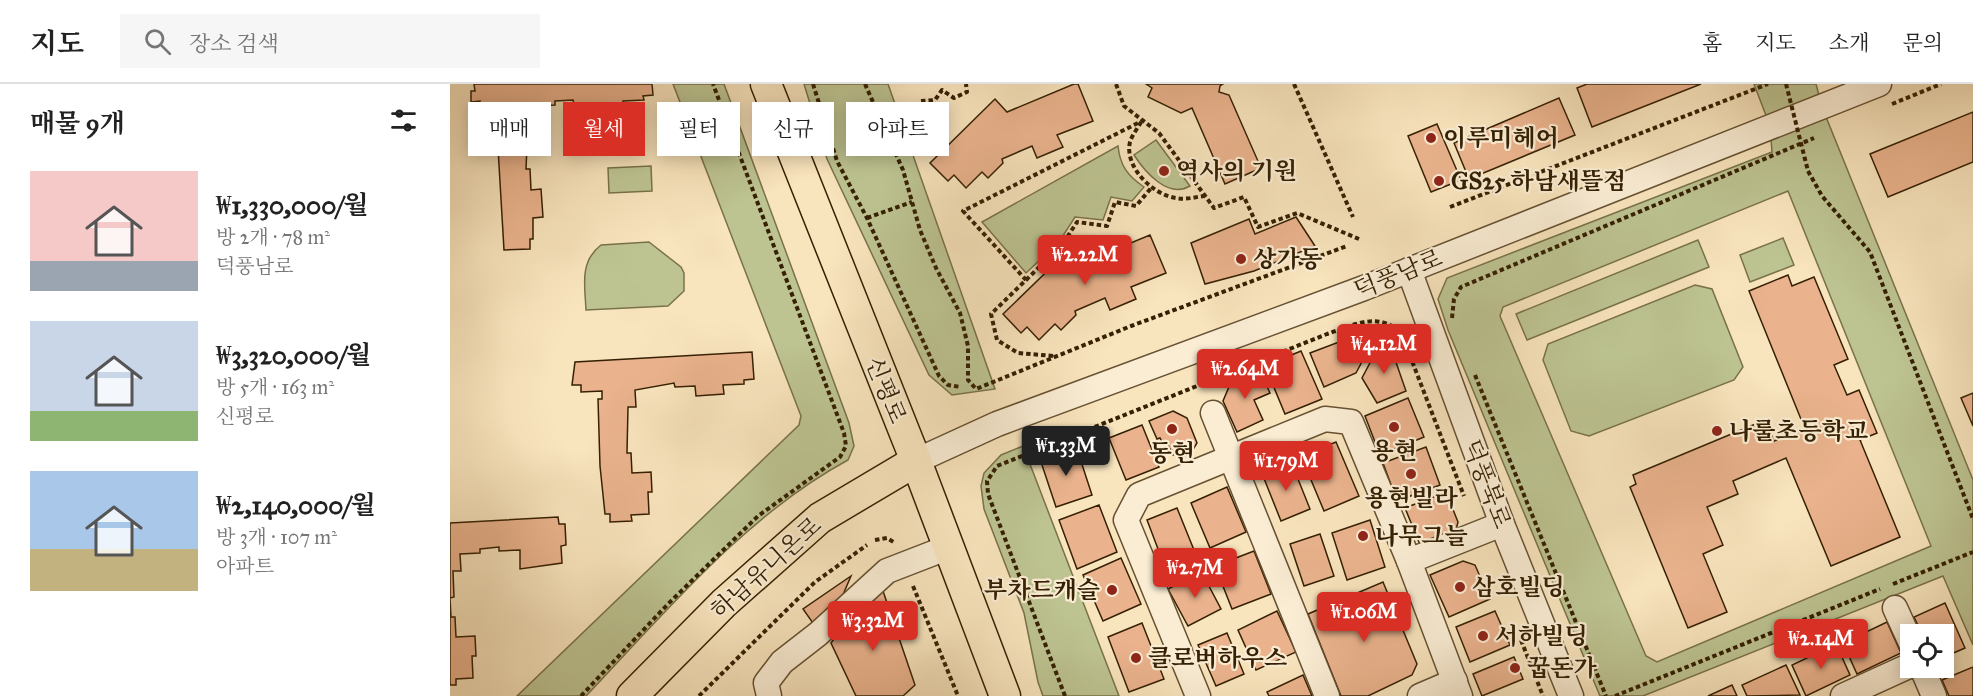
<!DOCTYPE html>
<html lang="ko">
<head>
<meta charset="utf-8">
<style>
	body { margin:0; font-family:"IM FELL Great Primer","Noto Serif KR",serif; background:#f6f6f6; color:#222; height:100vh; display:flex; flex-direction:column; font-size:22px; white-space:nowrap }
	* { box-sizing:border-box; margin:0 }
	p { font-size:20px; color:#767676 }
	.icon { flex:none; width:33px; height:33px; fill:none; stroke:currentColor; stroke-width:2; stroke-linecap:round; stroke-linejoin:round }
	.map { position:relative; flex:1; overflow:hidden }
	.side { display:flex; flex-direction:column; background:#fff; width:450px }
	.side>* { flex:none }
	.top-card { position:absolute; left:18px; top:18px; width:570px; height:54px; display:flex; gap:12px }
	.buttons { position:absolute; left:1450px; top:540px; display:grid; gap:12px }
	.buttons a { display:grid; place-items:center; width:54px; height:54px; border-radius:0px; background:#fff; box-shadow:0 3px 15px #0003; font-size:30px }
	.price { position:absolute; translate:-50% -51px; padding:0 14px; border-radius:6px; background:#d93025; color:#fff; font-size:20px; line-height:39px; filter:drop-shadow(0 2px 3px #0008) }
	.price::after { content:''; position:absolute; left:50%; top:36px; width:18px; height:14px; margin-left:-9px; background:inherit; clip-path:polygon(0 0,100% 0,50% 100%) }
	.price.selected { background:#222; color:#fff }
	ul { padding:0; list-style:none }
	li { display:flex; align-items:center; gap:18px; height:150px; padding:0 30px }
	li span { display:grid; place-items:center; flex:none; width:168px; height:120px; border-radius:0px; color:#555 }
	li>.icon { margin-inline-start:auto }
	span .icon { width:72px; height:72px; fill:#fffc; stroke-width:1 }
	li b { font-size:26px }
	h2 { display:flex; justify-content:space-between; align-items:center; height:72px; padding:0 30px; font-size:26px }
	.chip { padding:0 21px; border-radius:0px; background:#fff; box-shadow:0 3px 15px #0003; font-size:21px; line-height:54px }
	.chip.selected { background:#d93025; color:#fff }
	header { display:flex; align-items:center; gap:36px; box-sizing:border-box; height:84px; padding:0 30px; background:#fff; border-bottom:2px solid #e0e0e0 }
	header strong { font-size:28px }
	nav { display:flex; gap:33px; margin-inline-start:auto; font-size:21px }
	.search { width:420px; height:54px; background:#f6f6f6; display:flex; align-items:center; gap:15px; box-sizing:border-box; padding:0 21px; border-radius:0px; color:#767676; font-size:22px }
	main { display:flex; flex:1; min-height:0 }
	.map>svg:first-child { display:block }
	.green { fill:#bdc492; stroke:#79724a; stroke-width:1.5; fill-rule:evenodd }
	.building { fill:#eab38d; stroke:#352003; stroke-width:1.5 }
	.lines { fill:none; stroke-linecap:round; stroke-linejoin:round }
	.minor-casing { stroke:#665132; stroke-width:27 }
	.major-casing { stroke:#352003; stroke-width:33 }
	.path { stroke:#352003; stroke-width:4; stroke-dasharray:4.5 3; stroke-linecap:butt }
	.minor { stroke:#faedd4; stroke-width:24 }
	.major { stroke:#f8e4bd; stroke-width:30 }
	.path-bridge { stroke:#352003; stroke-width:4; stroke-dasharray:4.5 3; stroke-linecap:butt }
	.poi-dot { fill:#8f2418; stroke:#faedd4; stroke-width:2 }
	.labels { text-anchor:middle; dominant-baseline:central; stroke-width:4.5; stroke-linejoin:round; paint-order:stroke }
	.poi-label { font-size:24px; font-weight:bold; fill:#352003; stroke:#faedd4; text-anchor:start }
	.street-label { font-size:24px; fill:#352003; stroke:#faedd4 }
</style>
</head>
<body>
<header>
<strong>지도</strong>
<div class="search"><svg class="icon" aria-label="search" viewBox="0 0 24 24"><circle cx="10" cy="10" r="6"/><path d="M15 15l6 6"/></svg>장소 검색</div>
<nav><a>홈</a><a>지도</a><a>소개</a><a>문의</a></nav>
</header>
<main>
<section class="side">
<h2>매물 9개<svg class="icon" aria-label="filters" viewBox="0 0 24 24"><path d="M4 7h16M4 17h16"/><circle cx="9" cy="7" r="2"/><circle cx="15" cy="17" r="2"/></svg></h2>
<ul>
<li><span style="background:linear-gradient(#f6c9c9 75%,#9aa5b1 0)"><svg class="icon" aria-label="home" viewBox="0 0 24 24"><path d="M3 11l9-7 9 7M6 9v11h12V9"/></svg></span><div><b>₩1,330,000/월</b><p>방 2개 · 78 m²</p><p>덕풍남로</p></div></li>
<li><span style="background:linear-gradient(#c9d6e8 75%,#8fb573 0)"><svg class="icon" aria-label="home" viewBox="0 0 24 24"><path d="M3 11l9-7 9 7M6 9v11h12V9"/></svg></span><div><b>₩3,320,000/월</b><p>방 5개 · 163 m²</p><p>신평로</p></div></li>
<li><span style="background:linear-gradient(#a9c7e8 65%,#c2b280 0)"><svg class="icon" aria-label="home" viewBox="0 0 24 24"><path d="M3 11l9-7 9 7M6 9v11h12V9"/></svg></span><div><b>₩2,140,000/월</b><p>방 3개 · 107 m²</p><p>아파트</p></div></li>
</ul>
</section>
<div class="map">
<svg width="1523" height="612" viewBox="0 0 1523 612">
	<rect width="100%" height="100%" fill="#f8e4bd"/>
	<filter id="stains"><feTurbulence type="fractalNoise" baseFrequency=".00333" numOctaves="4"/><feColorMatrix values="0 0 0 0 .2 0 0 0 0 .09 0 0 0 0 .02 0 0 0 .5 -.17"/></filter>
	<radialGradient id="worn" r=".72"><stop offset=".6" stop-color="#630" stop-opacity="0"/><stop offset="1" stop-color="#630" stop-opacity=".3"/></radialGradient>
	<g class="green">
		<path d="M223,0h51l125,339 5,23 -6,14c-102,55 -183,153 -262,236h-69l282,-271 2,-9z"/>
		<polygon points="354,0 438,0 545,305 502,311 479,291 377,75"/>
		<path d="M1304,0h62l6,23 151,373v165l-30,-69 -300,120h-43l-152,-366 -10,-31 9,-21 325,-126 -2,-26zM1338,107l143,355 -274,116 -11,-6 -146,-340 3,-9z"/>
		<path d="M706,56l34,46c-22,13 -45,-14 -56,-31z"/>
		<path d="M668,62c2,20 10,30 26,41l-12,14 -21,-4 -8,23 -28,-3 -16,25 -33,31 -44,-51z"/>
		<polygon points="201,82 202,107 159,109 158,84"/>
		<polygon points="1333,154 1344,181 1300,198 1290,171"/>
		<polygon points="1248,156 1259,183 1077,256 1066,230"/>
		<path d="M199,158l32,25 3,6v18l-16,15 -82,4c-1,-24 -7,-48 15,-65z"/>
		<polygon points="1245,201 1262,205 1293,283 1284,296 1139,352 1121,347 1093,276 1098,260"/>
		<polygon points="573,362 669,612 593,612 588,598 574,529 534,425 531,402 534,389 551,371"/>
	</g>
	<g class="building">
		<polygon points="24,0 202,0 203,11 193,12 194,16 173,17 173,27 145,28 144,19 124,20 123,16 105,17 105,21 84,22 85,39 78,39 76,85 80,85 81,106 91,105 93,133 83,134 83,155 80,155 80,165 54,166 48,64 47,32 51,31 51,23 30,24 30,17 21,18 21,7 25,7"/>
		<polygon points="624,0 628,0 643,37 607,51 613,63 587,74 582,62 552,75 553,79 538,94 532,88 516,104 504,91 498,97 480,79 545,15 557,28"/>
		<polygon points="696,0 773,0 770,2 769,8 779,11 811,84 775,100 742,24 731,29 698,13 702,4"/>
		<polygon points="1137,0 1251,0 1142,43 1127,4"/>
		<polygon points="1109,14 1125,51 1019,95 1004,59"/>
		<polygon points="1523,28 1523,78 1438,113 1420,70"/>
		<polygon points="987,40 1011,96 981,108 958,52"/>
		<polygon points="846,133 865,162 804,187 755,200 741,159 799,135 805,150"/>
		<polygon points="700,151 716,189 681,203 686,215 660,226 655,214 625,227 626,231 611,246 605,240 589,256 577,243 571,249 553,230 618,167 630,180"/>
		<polygon points="1338,191 1342,202 1364,193 1398,275 1384,281 1397,311 1409,306 1427,349 1410,356 1450,453 1381,482 1336,374 1283,397 1288,410 1257,423 1273,461 1253,470 1277,528 1238,544 1180,403 1186,400 1183,391 1315,336 1324,357 1355,345 1299,207"/>
		<polygon points="910,250 923,257 906,289 874,303 860,269"/>
		<polygon points="930,260 940,261 956,307 927,319 912,294"/>
		<polygon points="851,267 872,315 835,330 815,282"/>
		<polygon points="302,268 304,295 294,296 294,300 273,301 274,310 246,312 245,302 225,303 224,299 185,306 186,323 178,323 177,369 181,369 182,389 201,388 202,408 198,408 199,430 181,431 182,437 160,438 160,430 155,430 150,382 148,315 152,315 152,307 131,308 131,301 122,301 125,278"/>
		<polygon points="809,285 820,309 804,316 813,336 787,348 773,317 781,298"/>
		<polygon points="1523,309 1523,342 1511,314"/>
		<polygon points="958,314 974,353 930,371 915,332"/>
		<polygon points="723,327 737,334 747,359 741,369 732,373 730,368 723,371 718,361 714,363 710,354 707,355 699,337"/>
		<polygon points="692,341 709,383 676,396 659,354"/>
		<polygon points="886,358 909,412 874,427 851,372"/>
		<polygon points="626,362 642,411 606,423 590,375"/>
		<polygon points="976,363 990,401 947,417 933,379"/>
		<polygon points="842,380 860,425 831,437 813,392"/>
		<polygon points="777,403 796,448 760,464 741,419"/>
		<polygon points="996,408 1008,438 1005,450 971,463 955,424"/>
		<polygon points="649,421 667,468 627,485 609,436"/>
		<polygon points="727,424 744,466 713,478 697,436"/>
		<polygon points="108,433 109,440 115,440 116,461 111,462 112,479 70,485 70,466 49,467 49,463 30,465 30,469 10,470 11,487 3,487 4,513 0,514 1,533 5,533 6,553 25,552 26,572 22,572 23,594 6,595 6,601 0,601 0,439"/>
		<polygon points="920,436 935,483 897,496 882,449"/>
		<polygon points="870,450 884,492 854,502 840,460"/>
		<polygon points="804,467 821,510 782,525 765,482"/>
		<polygon points="671,474 691,520 653,537 633,491"/>
		<polygon points="1013,477 1025,481 1040,515 999,533 980,491"/>
		<polygon points="751,487 771,525 738,542 718,505"/>
		<polygon points="401,492 386,527 365,542 353,525"/>
		<polygon points="933,498 967,580 962,591 918,612 891,612 858,530"/>
		<polygon points="433,507 465,601 453,612 406,612 381,559 404,526"/>
		<polygon points="1495,519 1515,564 1494,573 1494,550 1472,550 1464,533"/>
		<polygon points="827,527 846,568 806,586 788,546"/>
		<polygon points="1045,527 1060,561 1020,578 1006,543"/>
		<polygon points="1437,538 1451,569 1407,590 1393,559"/>
		<polygon points="692,539 714,595 679,608 658,553"/>
		<polygon points="777,549 794,590 766,602 748,561"/>
		<polygon points="1386,560 1400,591 1356,612 1342,581"/>
		<polygon points="1064,573 1073,595 1032,612 1023,590"/>
		<polygon points="1336,581 1350,611 1297,612 1292,601"/>
		<polygon points="1523,583 1523,612 1499,612 1492,596"/>
		<polygon points="853,591 862,612 819,612 817,608"/>
		<polygon points="1282,601 1287,612 1258,612"/>
	</g>
	<g class="lines">
		<g class="minor-casing">
			<g id="minor">
				<polyline points="959,186 1052,440 1121,612"/>
				<polyline points="763,329 877,612"/>
				<polyline points="466,377 547,340 914,204 1429,0"/>
				<polyline points="959,477 1010,612"/>
				<polyline points="1445,524 1461,559"/>
				<polyline points="1472,584 1484,612"/>
				<polyline points="319,612 316,599 332,578 368,550 437,487 499,463"/>
				<polyline points="748,612 676,436 689,411 875,335 901,338 959,477 1052,440"/>
				<polyline points="970,612 1005,597"/>
				<polyline points="1393,612 1461,581"/>
			</g>
		</g>
		<g class="major-casing">
			<g id="major">
				<polyline points="316,0 466,377 555,612"/>
				<polyline points="182,612 274,519 370,434 466,377"/>
			</g>
		</g>
		<g class="path">
			<polyline points="363,0 387,77 417,134 489,292 498,301 511,303"/>
			<polyline points="415,0 453,86 470,146 486,184 510,229 518,262 518,296 526,305 681,242 897,162"/>
			<polyline points="666,0 674,22 709,49 764,124 794,113 808,143 847,129 909,155"/>
			<polyline points="844,0 903,133"/>
			<polyline points="471,17 485,16 492,6 504,14 517,8 516,0"/>
			<polyline points="1442,20 1491,0"/>
			<path d="M691,38c-3,6 -9,13 -11,20 -6,25 23,53 46,56 10,2 19,-1 28,-2"/>
			<polyline points="1358,87 1372,112 1420,168 1523,435"/>
			<polyline points="1000,123 1318,0"/>
			<polyline points="417,134 462,118"/>
			<polyline points="576,196 612,161 627,138 657,142 665,118 686,122 702,103"/>
			<polyline points="1002,234 1004,215 1011,203 1364,54"/>
			<polyline points="603,272 568,269 547,256 541,230 576,196 513,127 692,37"/>
			<polyline points="1025,291 1156,612"/>
			<polyline points="425,456 437,454 445,459"/>
			<polyline points="1443,500 1523,468"/>
			<polyline points="463,502 508,612"/>
			<polyline points="1071,556 1093,612"/>
			<polyline points="131,612 218,520 308,432 390,373 396,362 394,349 263,0"/>
			<polyline points="249,612 365,498 417,461"/>
			<path d="M615,612l-77,-202 -1,-13 10,-15 330,-132c26,-9 54,-24 75,1l62,161"/>
			<polyline points="1165,612 1430,505"/>
		</g>
		<use href="#minor" class="minor"/>
		<use href="#major" class="major"/>
		<polyline class="path-bridge" points="1336,0 1358,87"/>
	</g>
	<g class="poi-dot">
		<circle cx="981" cy="54" r="6"/>
		<circle cx="714" cy="87" r="6"/>
		<circle cx="989" cy="97" r="6"/>
		<circle cx="791" cy="175" r="6"/>
		<circle cx="944" cy="343" r="6"/>
		<circle cx="722" cy="345" r="6"/>
		<circle cx="1267" cy="347" r="6"/>
		<circle cx="961" cy="390" r="6"/>
		<circle cx="913" cy="452" r="6"/>
		<circle cx="1010" cy="503" r="6"/>
		<circle cx="662" cy="506" r="6"/>
		<circle cx="1033" cy="552" r="6"/>
		<circle cx="686" cy="574" r="6"/>
		<circle cx="1065" cy="584" r="6"/>
	</g>
	<g class="labels">
		<g class="poi-label">
			<text x="993" y="54">이루미헤어</text>
			<text x="726" y="87">역사의 기원</text>
			<text x="1001" y="97">GS25 하남새뜰점</text>
			<text x="803" y="175">상가동</text>
			<text x="1279" y="347">나룰초등학교</text>
			<text x="944" y="367" text-anchor="middle">용현</text>
			<text x="722" y="369" text-anchor="middle">동현</text>
			<text x="961" y="414" text-anchor="middle">용현빌라</text>
			<text x="925" y="452">나무그늘</text>
			<text x="1022" y="503">삼호빌딩</text>
			<text x="650" y="506" text-anchor="end">부차드캐슬</text>
			<text x="1045" y="552">서하빌딩</text>
			<text x="698" y="574">클로버하우스</text>
			<text x="1077" y="584">꿉돈가</text>
		</g>
		<g class="street-label">
			<text transform="translate(948 190) rotate(-22)">덕풍남로</text>
			<text transform="translate(436 306) rotate(68)">신평로</text>
			<text transform="translate(1037 400) rotate(69)">덕풍북로</text>
			<text transform="translate(316 484) rotate(-42)">하남유니온로</text>
		</g>
	</g>
	<rect width="100%" height="100%" filter="url(#stains)"/>
	<rect width="100%" height="100%" fill="url(#worn)"/>
</svg>
<div class="buttons">
<a><svg class="icon" aria-label="locate" viewBox="0 0 24 24"><circle cx="12" cy="12" r="6"/><path d="M12 2v4M12 18v4M2 12h4M18 12h4"/></svg></a>
</div>
<b class="price" style="left:635px;top:202px">₩2.22M</b>
<b class="price" style="left:934px;top:291px">₩4.12M</b>
<b class="price" style="left:795px;top:316px">₩2.64M</b>
<b class="price selected" style="left:616px;top:393px">₩1.33M</b>
<b class="price" style="left:836px;top:408px">₩1.79M</b>
<b class="price" style="left:745px;top:515px">₩2.7M</b>
<b class="price" style="left:914px;top:559px">₩1.06M</b>
<b class="price" style="left:423px;top:568px">₩3.32M</b>
<b class="price" style="left:1371px;top:586px">₩2.14M</b>
<div class="top-card">
<a class="chip">매매</a>
<a class="chip selected">월세</a>
<a class="chip">필터</a>
<a class="chip">신규</a>
<a class="chip">아파트</a>
</div>
</div>
</main>
</body>
</html>
